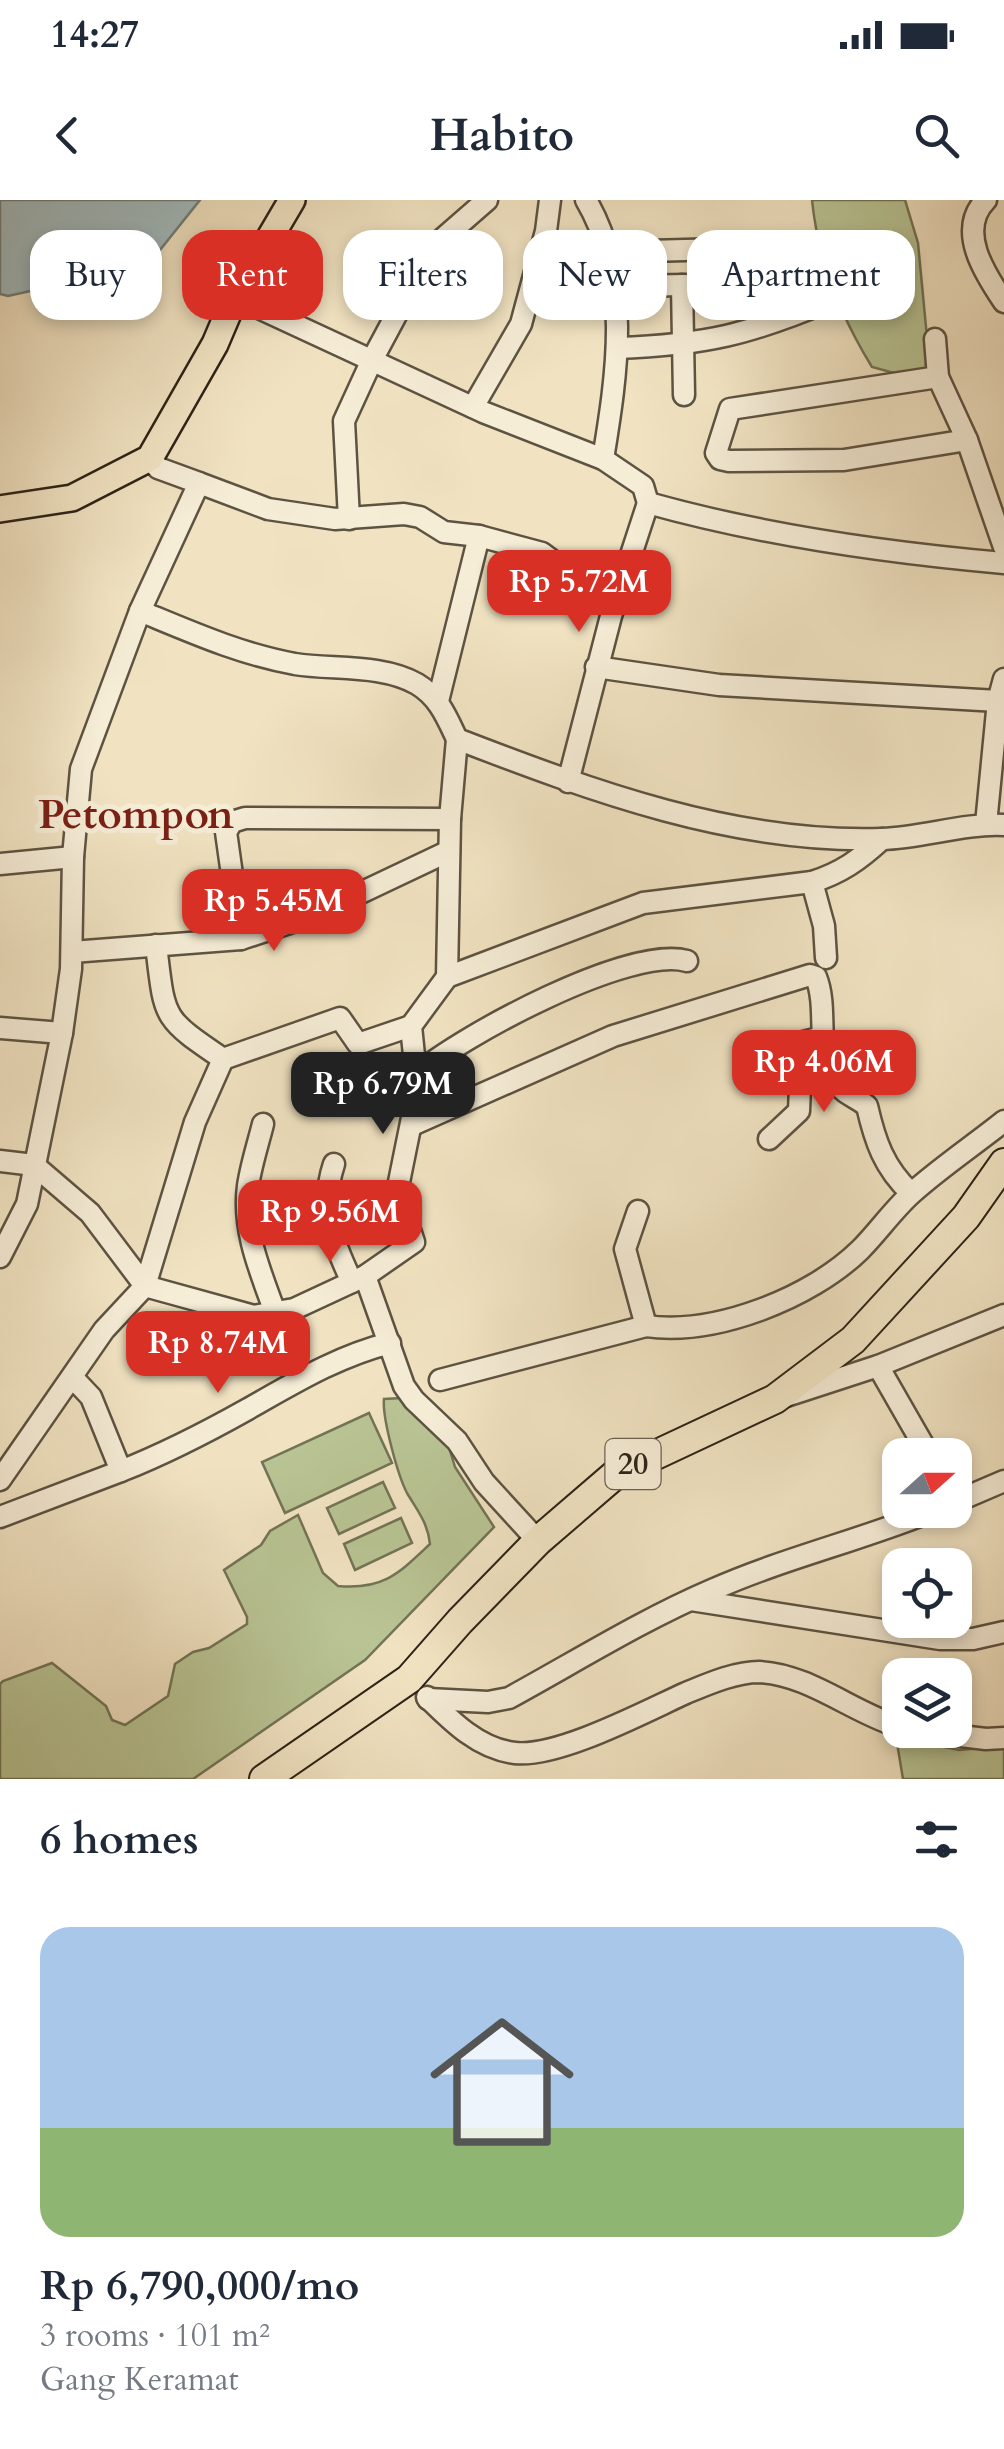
<!DOCTYPE html>
<html lang="en">
<head>
<meta charset="utf-8">
<style>
	body { margin:0; font-family:Cardo,serif; background:#f6f6f7; color:#1f2937; height:100vh; display:flex; flex-direction:column; font-size:38px; white-space:nowrap }
	* { box-sizing:border-box; margin:0 }
	p { font-size:32px; color:#747a83 }
	.icon { flex:none; width:55px; height:55px; fill:none; stroke:currentColor; stroke-width:2; stroke-linecap:round; stroke-linejoin:round }
	.map { position:relative; height:1579px; overflow:hidden }
	.panel { display:flex; flex-direction:column; background:#fff; flex:1 }
	.panel>* { flex:none }
	.top-card { position:absolute; left:30px; top:30px; width:945px; height:90px; display:flex; gap:20px }
	.needle { width:65px; rotate:69deg }
	.controls { position:absolute; left:882px; top:1238px; display:grid; gap:20px }
	.controls a { display:grid; place-items:center; width:90px; height:90px; border-radius:20px; background:#fff; box-shadow:0 5px 15px #0003; font-size:50px }
	.price { position:absolute; translate:-50% -85px; padding:0 22px; border-radius:20px; background:#d93025; color:#fff; font-size:32px; line-height:65px; filter:drop-shadow(0 2px 5px #0008) }
	.price::after { content:''; position:absolute; left:50%; top:60px; width:30px; height:22px; margin-left:-15px; background:inherit; clip-path:polygon(0 0,100% 0,50% 100%) }
	.price.current { background:#222; color:#fff }
	ul { padding:0; list-style:none }
	li { display:grid; align-content:center; gap:20px; height:530px; padding:0 40px }
	li+li { border-top:2px solid #e0e1e3 }
	li span { display:grid; place-items:center; height:310px; border-radius:30px; color:#555 }
	li>.icon { margin-inline-start:auto }
	span .icon { width:180px; height:180px; fill:#fffc; stroke-width:1 }
	li b { font-size:42px }
	h2 { display:flex; justify-content:space-between; align-items:center; height:120px; padding:0 40px; font-size:42px }
	.tag { padding:0 35px; border-radius:30px; background:#fff; box-shadow:0 5px 15px #0003; font-size:35px; line-height:90px }
	.tag.current { background:#d93025; color:#fff }
	.status { display:flex; justify-content:space-between; align-items:center; height:70px; padding:0 50px; background:#fff; direction:ltr }
	.status svg { height:28px; fill:currentColor }
	header { display:flex; justify-content:space-between; align-items:center; height:130px; padding:0 40px; background:#fff; font-size:45px; font-weight:700 }
	.map>svg:first-child { display:block }
	.green { fill:#b9c494; stroke:#727456; stroke-width:2.5 }
	.water { fill:#a1bbbf; stroke:#727e7c; stroke-width:2.5 }
	.lines { fill:none; stroke-linecap:round; stroke-linejoin:round }
	.minor-casing { stroke:#5d5342; stroke-width:25 }
	.major-casing { stroke:#2c2318; stroke-width:30 }
	.highway-casing { stroke:#2c2318; stroke-width:32 }
	.minor { stroke:#f6edd7; stroke-width:20 }
	.major { stroke:#f1e3c2; stroke-width:25 }
	.highway { stroke:#f1e3c2; stroke-width:28 }
	.labels { text-anchor:middle; dominant-baseline:central; stroke-width:10; stroke-linejoin:round; paint-order:stroke }
	.shield { fill:#f6edd7; stroke:#696051; stroke-width:2.5 }
	.shield-label { font-size:30px; font-weight:bold; fill:#2c2318 }
	.district-label { font-size:42px; font-weight:bold; fill:#7a1f14; stroke:#f6edd7 }
</style>
</head>
<body>
<div class="status"><b>14:27</b><svg viewBox="0 0 49 12"><path d="M0 12V9h3v3zM5 12V6h3v6zM10 12V3h3v9zM15 12V0h3v12zM26 1h20v11H26zM47 4h2v5h-2z"/></svg></div>
<header><svg class="icon" aria-label="back" viewBox="0 0 24 24"><path d="M15 5l-7 7 7 7"/></svg>Habito<svg class="icon" aria-label="search" viewBox="0 0 24 24"><circle cx="10" cy="10" r="6"/><path d="M15 15l6 6"/></svg></header>
<div class="map">
<svg width="1004" height="1579" viewBox="0 0 1004 1579">
	<rect width="100%" height="100%" fill="#f1e3c2"/>
	<filter id="stains"><feTurbulence type="fractalNoise" baseFrequency=".002" numOctaves="4"/><feColorMatrix values="0 0 0 0 .2 0 0 0 0 .09 0 0 0 0 .02 0 0 0 .5 -.17"/></filter>
	<radialGradient id="worn" r=".72"><stop offset=".6" stop-color="#630" stop-opacity="0"/><stop offset="1" stop-color="#630" stop-opacity=".3"/></radialGradient>
	<g class="green">
		<path d="M812,0h93l13,43 12,126 -36,4 -22,-6c-32,-52 -54,-106 -60,-167z"/>
		<path d="M402,1198l43,36 10,33 39,60 -129,133 -172,119h-193v-95l3,-3 49,-18 54,43 6,14 13,5 43,-29 7,-32 18,-12 16,-4 38,-24v-7l-23,-47 37,-25 9,-14 28,-16 25,58 15,13c46,4 61,-13 92,-42 -2,-21 -13,-34 -23,-51 -9,-17 -25,-75 -23,-94z"/>
		<polygon points="369,1213 392,1263 285,1313 262,1262"/>
		<polygon points="383,1282 395,1308 339,1334 327,1308"/>
		<polygon points="401,1318 412,1343 355,1370 344,1344"/>
		<polygon points="896,1537 959,1550 1004,1546 1004,1579 903,1579"/>
	</g>
	<polygon class="water" points="0,0 200,0 148,65 8,96 0,94"/>
	<g class="lines">
		<g class="minor-casing">
			<g id="minor">
				<path d="M586,0c46,78 31,174 17,259"/>
				<path d="M986,0c-30,30 -1,74 18,102"/>
				<polyline points="610,52 723,49"/>
				<polyline points="682,85 684,195"/>
				<polyline points="614,86 690,85 698,95 707,98 814,68"/>
				<polyline points="235,97 483,212 603,259 643,286 648,303"/>
				<polyline points="935,139 938,177 967,240"/>
				<path d="M617,148c89,-3 133,-14 214,-48"/>
				<polyline points="938,177 730,209 716,253 720,259 729,261 844,260 967,240 1004,347"/>
				<polyline points="473,207 521,124 546,31 550,0"/>
				<polyline points="199,283 268,309 335,319 404,314 420,317 444,332 479,336 542,353 580,381 620,390"/>
				<path d="M648,303c111,31 241,50 356,60"/>
				<polyline points="349,319 344,221 372,160 432,48 487,0"/>
				<path d="M140,411c51,21 100,43 155,53 38,6 87,0 122,20 22,13 30,34 40,55 135,52 278,105 425,100 41,-1 81,-16 122,-14"/>
				<polyline points="596,467 719,485 998,501"/>
				<polyline points="438,501 479,336"/>
				<polyline points="568,582 611,416 648,303"/>
				<polyline points="986,624 998,501 1004,479"/>
				<polyline points="0,664 73,657"/>
				<polyline points="812,682 824,726 826,758"/>
				<polyline points="241,739 226,632 232,622 245,618 450,619"/>
				<polyline points="72,752 241,739 314,715 449,651"/>
				<path d="M447,777l196,-74 169,-21c29,-9 47,-22 70,-43"/>
				<polyline points="0,828 62,833"/>
				<polyline points="223,859 340,818 358,844 411,826"/>
				<path d="M416,875c45,-39 214,-130 271,-114"/>
				<path d="M263,924c-5,20 -12,41 -15,62 -6,45 13,87 28,129"/>
				<path d="M412,925l201,-89 197,-61 6,2c13,33 -2,73 19,104 8,13 21,16 32,25 8,35 17,62 44,87"/>
				<polyline points="769,939 799,911 800,887 794,852 803,842 822,837"/>
				<polyline points="0,961 34,965"/>
				<path d="M334,964c-15,45 -1,78 18,118"/>
				<polyline points="34,965 90,1013 145,1086 254,1116 294,1109 365,1076 414,1042 400,1000 399,982 415,903 416,875 411,826 447,777 450,619 457,539"/>
				<polyline points="0,1057 27,1004 62,833 71,769 73,657 81,569 140,411 199,283 158,268 150,258"/>
				<polyline points="365,1076 404,1186 414,1200 457,1241 484,1282 538,1341"/>
				<path d="M646,1126c69,10 165,-28 214,-76 18,-18 33,-40 52,-57 29,-26 62,-48 92,-72"/>
				<polyline points="878,1166 929,1255"/>
				<path d="M73,1178l18,19 30,74c43,-17 86,-39 127,-62 46,-26 90,-53 142,-66"/>
				<polyline points="440,1180 646,1126 625,1049 638,1011"/>
				<polyline points="786,1196 878,1166 1004,1115"/>
				<path d="M0,1280l104,-150 41,-44 50,-164 28,-63c-62,-42 -58,-40 -67,-114"/>
				<polyline points="955,1302 1004,1281"/>
				<polyline points="0,1317 121,1271"/>
				<polyline points="691,1400 940,1439 973,1439 1004,1432"/>
				<path d="M427,1497c24,24 52,52 88,56 43,5 131,-42 171,-60 22,-9 49,-21 73,-21 50,2 94,41 141,55"/>
				<path d="M428,1499l60,3 21,-4c66,-36 133,-78 203,-108 72,-32 150,-50 223,-80"/>
				<polyline points="909,1530 986,1539 1004,1538"/>
			</g>
		</g>
		<g class="major-casing">
			<polyline id="major" points="0,309 72,298 150,258 215,144 235,97 292,0"/>
		</g>
		<g class="highway-casing">
			<polyline id="highway" points="264,1579 409,1479 460,1421 538,1341 617,1273 775,1199 853,1140 966,1017 1004,963"/>
		</g>
		<use href="#minor" class="minor"/>
		<use href="#major" class="major"/>
		<use href="#highway" class="highway"/>
	</g>
	<g class="labels">
		<rect class="shield" x="605.5" y="1239" width="55" height="50" rx="8"/>
		<g class="shield-label">
			<text x="633" y="1264">20</text>
		</g>
		<g class="district-label">
			<text x="136" y="614">Petompon</text>
		</g>
	</g>
	<rect width="100%" height="100%" filter="url(#stains)"/>
	<rect width="100%" height="100%" fill="url(#worn)"/>
</svg>
<div class="controls">
<a><svg class="needle" viewBox="-14 -14 28 28"><path d="M0-13l5 13h-10z" fill="#e53935"/><path d="M0 13l5-13h-10z" fill="#747a83"/></svg></a>
<a><svg class="icon" aria-label="locate" viewBox="0 0 24 24"><circle cx="12" cy="12" r="6"/><path d="M12 2v4M12 18v4M2 12h4M18 12h4"/></svg></a>
<a><svg class="icon" aria-label="layers" viewBox="0 0 24 24"><path d="M12 4l9 5-9 5-9-5zM3 14l9 5 9-5"/></svg></a>
</div>
<b class="price" style="left:579px;top:435px">Rp 5.72M</b>
<b class="price" style="left:274px;top:754px">Rp 5.45M</b>
<b class="price" style="left:824px;top:915px">Rp 4.06M</b>
<b class="price current" style="left:383px;top:937px">Rp 6.79M</b>
<b class="price" style="left:330px;top:1065px">Rp 9.56M</b>
<b class="price" style="left:218px;top:1196px">Rp 8.74M</b>
<div class="top-card">
<a class="tag">Buy</a>
<a class="tag current">Rent</a>
<a class="tag">Filters</a>
<a class="tag">New</a>
<a class="tag">Apartment</a>
</div>
</div>
<section class="panel">
<h2>6 homes<svg class="icon" aria-label="filters" viewBox="0 0 24 24"><path d="M4 7h16M4 17h16"/><circle cx="9" cy="7" r="2"/><circle cx="15" cy="17" r="2"/></svg></h2>
<ul>
<li><span style="background:linear-gradient(#a9c7e8 65%,#8fb573 0)"><svg class="icon" aria-label="home" viewBox="0 0 24 24"><path d="M3 11l9-7 9 7M6 9v11h12V9"/></svg></span><div><b>Rp 6,790,000/mo</b><p>3 rooms · 101 m²</p><p>Gang Keramat</p></div></li>
</ul>
</section>
</body>
</html>
